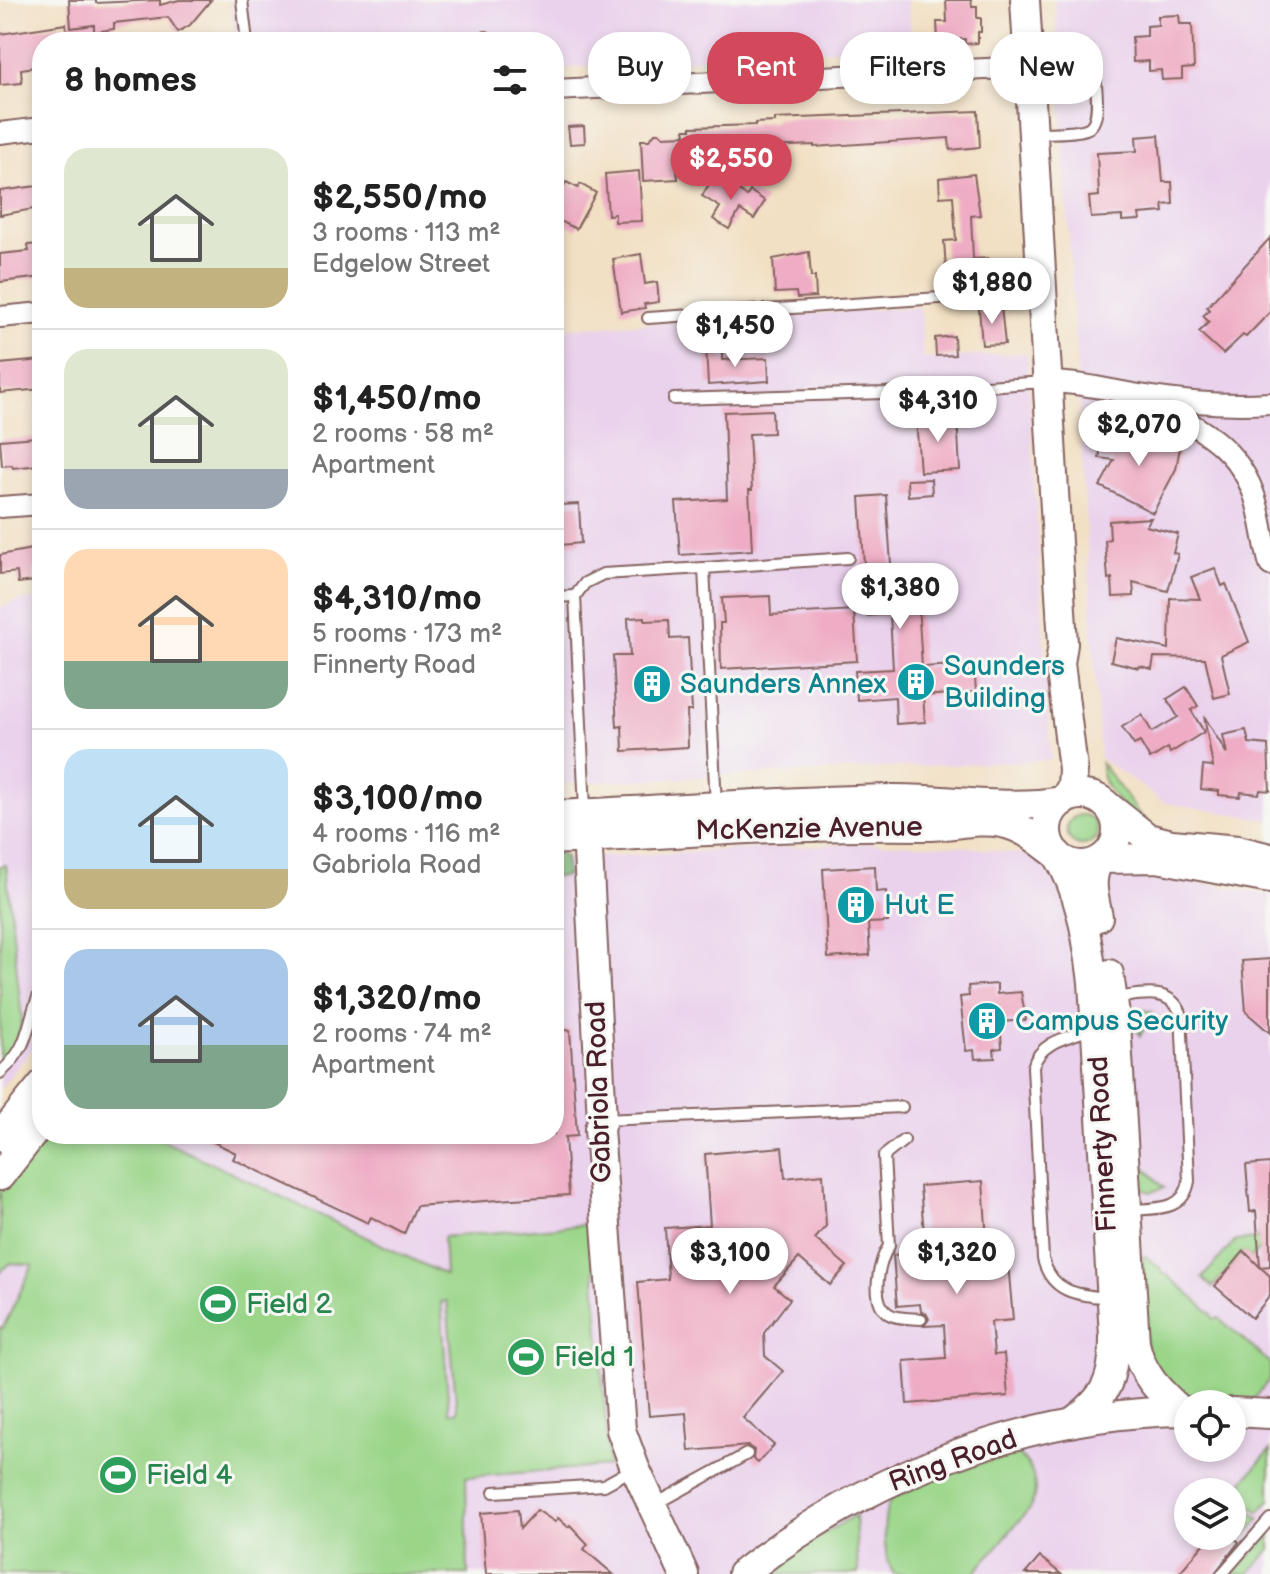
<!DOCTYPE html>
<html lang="en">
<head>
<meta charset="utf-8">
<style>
	body { margin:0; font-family:"Balsamiq Sans",sans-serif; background:#f2f2f2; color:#222; height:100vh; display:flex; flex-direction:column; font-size:30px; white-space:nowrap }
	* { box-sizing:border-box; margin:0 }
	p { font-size:26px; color:#767676 }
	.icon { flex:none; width:44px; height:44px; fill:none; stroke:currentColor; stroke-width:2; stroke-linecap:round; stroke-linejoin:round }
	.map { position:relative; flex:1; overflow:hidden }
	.sheet { position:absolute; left:32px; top:32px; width:532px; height:1112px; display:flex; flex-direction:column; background:#fff; border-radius:32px; box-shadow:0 4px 12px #0003 }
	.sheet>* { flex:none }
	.hud { position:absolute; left:588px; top:32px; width:562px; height:72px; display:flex; gap:16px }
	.controls { position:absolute; left:1174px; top:1390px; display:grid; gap:16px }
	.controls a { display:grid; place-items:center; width:72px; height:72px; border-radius:50%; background:#fff; box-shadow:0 4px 12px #0003; font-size:40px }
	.price { position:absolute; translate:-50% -68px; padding:0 18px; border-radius:28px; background:#fff; color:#222; font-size:26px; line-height:52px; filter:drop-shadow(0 2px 4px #0008) }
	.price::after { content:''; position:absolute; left:50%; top:48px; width:24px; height:18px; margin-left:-12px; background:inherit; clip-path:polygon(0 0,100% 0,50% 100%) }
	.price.on { background:#d1495b; color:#fff }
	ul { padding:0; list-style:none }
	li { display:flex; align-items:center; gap:24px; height:200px; padding:0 32px }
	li+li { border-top:2px solid #e0e0e0 }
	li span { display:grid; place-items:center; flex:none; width:224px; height:160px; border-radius:24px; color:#555 }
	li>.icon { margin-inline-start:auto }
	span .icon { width:96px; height:96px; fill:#fffc; stroke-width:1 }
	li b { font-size:34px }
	h2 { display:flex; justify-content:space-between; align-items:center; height:96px; padding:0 32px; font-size:34px }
	.pill { padding:0 28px; border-radius:32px; background:#fff; box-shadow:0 4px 12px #0003; font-size:28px; line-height:72px }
	.pill.on { background:#d1495b; color:#fff }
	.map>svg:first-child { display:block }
	.built { fill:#ead1ec; fill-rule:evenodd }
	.green { fill:#9ad588; stroke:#727a5a; stroke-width:2; fill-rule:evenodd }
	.forest { fill:#7bb674; stroke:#626a50; stroke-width:2 }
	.building { fill:#efadc5 }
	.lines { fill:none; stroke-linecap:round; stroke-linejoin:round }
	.lane-casing { stroke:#856361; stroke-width:14 }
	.street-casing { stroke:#856361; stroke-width:24 }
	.secondary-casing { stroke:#856361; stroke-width:32 }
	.lane { stroke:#fff; stroke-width:10 }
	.street { stroke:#fff; stroke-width:20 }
	.secondary { stroke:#fff; stroke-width:28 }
	.labels { text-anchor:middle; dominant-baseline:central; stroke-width:6; stroke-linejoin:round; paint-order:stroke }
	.culture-label { font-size:28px; fill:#0d838f; stroke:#f6f6f2; text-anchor:start }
	.street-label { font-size:28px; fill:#4a1f2b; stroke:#f6f6f2 }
	.leisure-label { font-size:28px; fill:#27864d; stroke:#f6f6f2; text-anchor:start }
</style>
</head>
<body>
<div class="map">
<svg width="1270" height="1574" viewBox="0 0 1270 1574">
	<rect width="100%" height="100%" fill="#f6f6f2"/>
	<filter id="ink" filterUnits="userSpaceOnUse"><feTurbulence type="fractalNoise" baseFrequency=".0125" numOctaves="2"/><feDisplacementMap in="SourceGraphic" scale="16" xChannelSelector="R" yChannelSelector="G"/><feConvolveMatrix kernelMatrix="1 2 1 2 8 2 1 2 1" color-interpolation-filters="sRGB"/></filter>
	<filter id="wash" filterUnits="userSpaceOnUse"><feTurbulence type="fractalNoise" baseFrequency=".006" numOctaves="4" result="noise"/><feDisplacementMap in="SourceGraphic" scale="32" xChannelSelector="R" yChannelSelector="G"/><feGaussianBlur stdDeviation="1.8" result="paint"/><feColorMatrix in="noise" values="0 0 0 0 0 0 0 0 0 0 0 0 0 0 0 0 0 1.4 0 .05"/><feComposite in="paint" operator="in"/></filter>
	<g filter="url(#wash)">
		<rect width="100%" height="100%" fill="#f2e0c4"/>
		<g class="built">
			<polygon points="231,0 907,0 913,44 554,69 554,42 236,42"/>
			<polygon points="1055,0 1270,0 1270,820 1165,803 1100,758"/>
			<polygon points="920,307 923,359 1027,353 1051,760 554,784 554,329"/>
			<polygon points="42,599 42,1037 0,1089 0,608 18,600"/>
			<path d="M865,843l95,3 119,16 191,33v679h-1270v-367l59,-73h495v-275zM1188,1404h44v44h-44zM1188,1492h44v44h-44z"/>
		</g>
		<g class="green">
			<path d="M1101,763l48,64c-19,-16 -50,-35 -48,-64z"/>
			<circle cx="1082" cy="830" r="15"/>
			<polygon points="6,865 22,1020 15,1047 0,1065 0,866"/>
			<polygon points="1137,1009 1152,1012 1140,1036 1131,1013"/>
			<path d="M45,1134h105l295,141 -2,-38 148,-13 18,242 -143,11 2,97h-468v-247l3,1 30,-63 -22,-2 -11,9v-83zM447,1301l10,110 -1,1h-7l-8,-110z"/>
			<polygon points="1143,1165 1164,1188 1150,1192 1138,1187"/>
			<polygon points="1258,1236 1270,1236 1251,1258 1244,1252 1213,1287 1202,1278 1235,1241 1257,1239"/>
			<polygon points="1145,1256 1161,1269 1162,1274 1166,1274 1212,1314 1213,1319 1219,1318 1270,1363 1270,1379 1251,1403 1189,1399 1147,1364 1142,1258"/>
			<polygon points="1270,1450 1270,1500 1259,1512 1235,1491"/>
			<path d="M1013,1452c21,9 28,38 16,57l-55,65h-80c-11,-16 -13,-58 -3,-75l40,-19z"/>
			<polygon points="1232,1495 1260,1519 1239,1543 1232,1536"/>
			<polygon points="855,1515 858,1574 768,1574 804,1546"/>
			<polygon points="1270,1534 1270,1550 1248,1574 1234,1574"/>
		</g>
		<polygon class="forest" points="554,851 565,857 567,876 554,877"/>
		<g id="blocks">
			<g class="building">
				<polygon points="69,0 96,0 96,3 160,0 160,5 179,0 211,0 190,25 178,32 168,17 114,23 114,29 94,32 94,25 71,28"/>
				<polygon points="946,0 971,0 972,6 977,6 977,18 981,18 981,32 978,32 978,43 965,44 965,39 938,40 937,22 947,22"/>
				<polygon points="1179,15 1180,24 1192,24 1194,68 1182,69 1182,79 1162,80 1161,70 1149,71 1149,61 1133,62 1132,37 1147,36 1147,26 1158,25 1158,16"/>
				<polygon points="66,24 68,42 42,42 42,66 21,69 22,83 0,85 0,34"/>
				<polygon points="978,111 980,147 950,150 949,138 814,147 814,145 741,148 741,151 679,154 701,168 677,170 678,179 643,181 641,140 649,140 655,133 660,133 663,136 686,135 685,129 691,129 691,127 755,125 755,123 775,122 775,119"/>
				<polygon points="584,126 585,143 570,144 568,127"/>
				<polygon points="1159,135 1163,182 1172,182 1173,204 1163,205 1164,212 1139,214 1140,220 1122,221 1122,216 1091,218 1089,197 1099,196 1097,153 1137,151 1136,137"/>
				<polygon points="639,171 642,221 615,222 615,214 608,215 605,174"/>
				<polygon points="974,174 980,215 971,216 973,259 987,258 988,279 947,282 944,241 956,240 953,196 940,197 939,178"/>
				<polygon points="714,176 747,196 750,191 765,201 754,219 740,210 729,229 713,219 720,207 702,196"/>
				<polygon points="566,182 578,188 580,184 596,193 576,229 554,218 554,206"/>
				<polygon points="37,186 39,208 0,215 0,191"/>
				<polygon points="1270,238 1270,312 1246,337 1243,335 1223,354 1199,332 1209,322 1203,316 1209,310 1207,307"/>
				<polygon points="42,244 42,277 0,282 0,254 29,251 28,245"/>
				<polygon points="809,252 811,277 815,277 816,297 797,298 796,292 775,293 773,259"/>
				<polygon points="641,254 645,284 657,282 659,302 644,304 645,308 621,312 613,259"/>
				<polygon points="1001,306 1005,344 982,345 979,308"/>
				<polygon points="954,336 955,355 936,356 935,338"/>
				<polygon points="722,346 722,360 768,358 769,381 708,385 706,347"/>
				<polygon points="42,360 42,389 0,393 0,364"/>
				<polygon points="772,410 773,433 749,434 752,490 749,490 752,550 680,555 676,502 727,499 724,412"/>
				<polygon points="957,416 960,470 920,472 916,418"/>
				<polygon points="1131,434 1162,440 1161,443 1180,447 1176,469 1153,513 1100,486 1114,460 1099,458 1103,435 1130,439"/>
				<polygon points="36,437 39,465 13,468 12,465 2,466 0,440"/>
				<polygon points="931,479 932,494 908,496 907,480"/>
				<polygon points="886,495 894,605 918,603 922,667 974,664 976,692 923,696 925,722 896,724 895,697 857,700 855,671 893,669 890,614 867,616 860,497"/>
				<polygon points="579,504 581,543 561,545 559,505"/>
				<polygon points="1151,518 1146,526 1178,534 1173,553 1178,554 1168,591 1133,582 1134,596 1113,597 1112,578 1108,579 1105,540 1110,539 1109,521"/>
				<polygon points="42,547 42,568 34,569 35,581 18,583 17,572 0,574 0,555"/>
				<polygon points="1215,568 1222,586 1226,584 1249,642 1221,655 1230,694 1214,698 1205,658 1154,657 1152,669 1140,666 1139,668 1111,661 1116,638 1169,649 1170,598 1200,599 1191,577"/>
				<polygon points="770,596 771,615 854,610 857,661 721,669 720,623 724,623 722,598"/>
				<polygon points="645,617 645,621 669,620 670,639 688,638 692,711 687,711 688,747 623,751 622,726 617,727 613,656 630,656 628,618"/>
				<polygon points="1186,687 1198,706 1191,710 1204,732 1170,753 1168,748 1150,759 1140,742 1134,745 1122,727 1142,715 1152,732 1178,717 1167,699"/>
				<polygon points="1204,716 1227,754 1223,735 1246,730 1249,743 1268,745 1270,791 1260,790 1259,794 1241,792 1240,797 1219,795 1219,791 1201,789 1203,766 1213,767"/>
				<polygon points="875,866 876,892 886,891 888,922 868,923 870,955 828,958 823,869"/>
				<polygon points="1270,959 1270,1033 1246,1012 1242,961"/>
				<polygon points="997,984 997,994 1021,992 1026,1020 1000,1022 1002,1048 994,1049 995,1058 975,1059 974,1050 966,1051 960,997 969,996 968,986"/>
				<polygon points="570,1030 577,1136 565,1137 569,1195 416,1206 404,1234 371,1217 368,1223 233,1159 236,1153 197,1134 554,1134 554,1031"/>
				<polygon points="782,1147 785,1178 823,1174 826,1226 815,1239 847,1266 830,1285 799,1258 774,1286 790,1299 764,1333 765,1356 783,1371 743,1418 774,1445 758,1463 753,1459 754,1450 748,1446 689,1451 686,1413 649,1416 638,1282 668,1279 665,1228 710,1225 705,1154"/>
				<polygon points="1270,1163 1270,1266 1260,1267 1270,1276 1270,1296 1252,1318 1215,1286 1244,1251 1260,1267 1256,1211 1250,1212 1246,1165"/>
				<polygon points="983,1181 987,1242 1006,1240 1013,1320 991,1322 994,1355 1004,1354 1008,1396 907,1404 904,1361 946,1358 944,1325 924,1326 929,1319 926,1313 921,1311 920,1304 897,1306 893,1255 916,1253 916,1245 925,1245 920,1186"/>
				<polygon points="518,1510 520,1529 537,1510 555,1522 558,1518 568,1527 570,1525 588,1544 584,1549 613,1574 486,1574 481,1513"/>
				<polygon points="1211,1536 1232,1536 1239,1542 1214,1574 1178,1574"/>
				<polygon points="1040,1557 1061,1574 1025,1574"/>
			</g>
		</g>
	</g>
	<g filter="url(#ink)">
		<use href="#blocks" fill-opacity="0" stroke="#856361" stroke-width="2"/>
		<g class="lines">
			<g class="lane-casing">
				<g id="lane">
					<polyline points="242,0 247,42"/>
					<polyline points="486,37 486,42"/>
					<polyline points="441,40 441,42"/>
					<path d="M1031,54l50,-7 8,3 4,8c1,17 12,65 -7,71 -15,5 -36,3 -51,4"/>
					<polyline points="648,318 1040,291"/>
					<polyline points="674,399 884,393 1045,382"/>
					<polyline points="575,596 585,810"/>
					<polyline points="575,596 585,583 603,574 704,568"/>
					<polyline points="554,597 575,596"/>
					<polyline points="716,805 704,568 848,558"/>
					<path d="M1116,998c23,-3 53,-12 65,15l8,168c-5,31 -34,27 -58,29"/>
					<path d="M1092,1029c-23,8 -52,12 -59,38l10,192c9,35 36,36 67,39"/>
					<path d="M0,1073c33,-29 25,-50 42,-85"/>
					<polyline points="604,1120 902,1107"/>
					<path d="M904,1140l-20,16 5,90c-11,16 -19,56 0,68 8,5 22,4 32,5"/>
					<polyline points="494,1492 604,1485 633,1469"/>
					<polyline points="654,1505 747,1454"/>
					<polyline points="1222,1574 1270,1519"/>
				</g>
			</g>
			<g class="street-casing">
				<g id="street">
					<polyline points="554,90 1028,67"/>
					<polyline points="0,133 42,128"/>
					<polyline points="0,317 42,313"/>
					<path d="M1047,382c31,0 62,8 93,13 42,7 87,11 130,8"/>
					<path d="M1144,396c43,27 89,43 109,96 9,23 10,49 17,73"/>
					<polyline points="0,507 42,504"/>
				</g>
			</g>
			<g class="secondary-casing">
				<g id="secondary">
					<polyline points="1025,0 1063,644 1060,663 1073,769 1072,786 1064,800"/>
					<circle cx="1082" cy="830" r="35"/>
					<polyline points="1110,808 1148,838 1172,844 1238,850 1270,858"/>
					<polyline points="586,813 602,1120 599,1129 621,1430 635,1468 684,1574"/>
					<path d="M554,815c112,-5 225,-14 337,-16 58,-1 113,12 171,2"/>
					<path d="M554,840c123,-7 245,-16 368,-14 27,1 53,-8 80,-3 21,4 36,17 53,30"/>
					<path d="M1057,854c24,40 30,82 36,128l21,354c0,44 -7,61 -43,87"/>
					<polyline points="1102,859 1157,858 1270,879"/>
					<path d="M1098,917c-4,-20 -10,-38 1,-56"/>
					<path d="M1109,974l7,48 19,321c6,31 24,48 46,68"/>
					<polyline points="0,1137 42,1085"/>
					<polyline points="0,1176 42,1122"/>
					<polyline points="1232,1412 1270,1414"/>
					<path d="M742,1574c125,-98 285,-162 446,-163"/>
				</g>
			</g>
			<use href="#lane" class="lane"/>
			<use href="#street" class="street"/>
			<use href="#secondary" class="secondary"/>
		</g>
	</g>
	<defs>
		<g id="building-disc" transform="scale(2)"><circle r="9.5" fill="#0f9aa8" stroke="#f6f6f2"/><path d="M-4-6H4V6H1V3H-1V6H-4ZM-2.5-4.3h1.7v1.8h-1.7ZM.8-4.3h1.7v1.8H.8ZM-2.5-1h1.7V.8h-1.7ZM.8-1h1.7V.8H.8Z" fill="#fff"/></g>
		<g id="stadium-disc" transform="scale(2)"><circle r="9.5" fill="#2e9e5b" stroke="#f6f6f2"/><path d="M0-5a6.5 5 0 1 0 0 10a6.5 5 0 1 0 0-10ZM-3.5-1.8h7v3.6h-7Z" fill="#fff"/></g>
	</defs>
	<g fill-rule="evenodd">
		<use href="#building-disc" x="916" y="682"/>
		<use href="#building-disc" x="652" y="684"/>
		<use href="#building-disc" x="856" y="905"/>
		<use href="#building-disc" x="987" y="1021"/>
		<use href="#stadium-disc" x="218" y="1304"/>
		<use href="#stadium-disc" x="526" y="1357"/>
		<use href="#stadium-disc" x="118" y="1475"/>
	</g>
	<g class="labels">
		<g class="culture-label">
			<text x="944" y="666">Saunders<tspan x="944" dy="32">Building</tspan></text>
			<text x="680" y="684">Saunders Annex</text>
			<text x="884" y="905">Hut E</text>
			<text x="1015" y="1021">Campus Security</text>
		</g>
		<g class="street-label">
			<text transform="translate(809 829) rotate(-1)">McKenzie Avenue</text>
			<text transform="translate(599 1092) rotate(-92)">Gabriola Road</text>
			<text transform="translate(1103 1144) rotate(-93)">Finnerty Road</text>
			<text transform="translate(953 1461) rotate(-20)">Ring Road</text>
		</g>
		<g class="leisure-label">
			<text x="246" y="1304">Field 2</text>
			<text x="554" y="1357">Field 1</text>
			<text x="146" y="1475">Field 4</text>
		</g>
	</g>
</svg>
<div class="controls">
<a><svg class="icon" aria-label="locate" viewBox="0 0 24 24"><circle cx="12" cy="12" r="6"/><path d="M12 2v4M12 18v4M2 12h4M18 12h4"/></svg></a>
<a><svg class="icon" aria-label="layers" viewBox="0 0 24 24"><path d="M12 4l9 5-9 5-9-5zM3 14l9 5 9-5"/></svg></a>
</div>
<b class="price on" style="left:731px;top:202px">$2,550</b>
<b class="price" style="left:992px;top:326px">$1,880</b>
<b class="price" style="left:735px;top:369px">$1,450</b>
<b class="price" style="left:938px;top:444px">$4,310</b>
<b class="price" style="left:1139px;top:468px">$2,070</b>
<b class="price" style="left:900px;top:631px">$1,380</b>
<b class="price" style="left:730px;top:1296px">$3,100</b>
<b class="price" style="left:957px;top:1296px">$1,320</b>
<div class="hud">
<a class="pill">Buy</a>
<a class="pill on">Rent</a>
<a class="pill">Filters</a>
<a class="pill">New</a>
</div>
<section class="sheet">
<h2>8 homes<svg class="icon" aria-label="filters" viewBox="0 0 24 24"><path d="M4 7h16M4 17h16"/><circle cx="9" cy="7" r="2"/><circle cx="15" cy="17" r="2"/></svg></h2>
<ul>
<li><span style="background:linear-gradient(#dfe7d0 75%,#c2b280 0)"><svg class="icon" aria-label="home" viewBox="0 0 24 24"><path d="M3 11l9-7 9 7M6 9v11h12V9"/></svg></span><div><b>$2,550/mo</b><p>3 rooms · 113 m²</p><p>Edgelow Street</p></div></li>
<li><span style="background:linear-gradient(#dfe7d0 75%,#9aa5b1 0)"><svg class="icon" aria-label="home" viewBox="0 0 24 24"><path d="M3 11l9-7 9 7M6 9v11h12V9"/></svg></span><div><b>$1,450/mo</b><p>2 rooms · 58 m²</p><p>Apartment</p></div></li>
<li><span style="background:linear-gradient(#ffd9b3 70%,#7fa58c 0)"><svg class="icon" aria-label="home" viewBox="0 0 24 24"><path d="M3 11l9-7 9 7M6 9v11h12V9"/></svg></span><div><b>$4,310/mo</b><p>5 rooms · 173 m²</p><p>Finnerty Road</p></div></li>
<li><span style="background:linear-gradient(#bfe0f5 75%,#c2b280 0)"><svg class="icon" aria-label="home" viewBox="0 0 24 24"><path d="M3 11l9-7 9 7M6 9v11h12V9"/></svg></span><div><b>$3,100/mo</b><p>4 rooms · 116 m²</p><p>Gabriola Road</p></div></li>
<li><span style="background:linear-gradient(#a9c7e8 60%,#7fa58c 0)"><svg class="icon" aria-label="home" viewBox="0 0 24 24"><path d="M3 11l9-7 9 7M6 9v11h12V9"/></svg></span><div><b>$1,320/mo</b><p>2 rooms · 74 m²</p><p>Apartment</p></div></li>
</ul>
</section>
</div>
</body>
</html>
